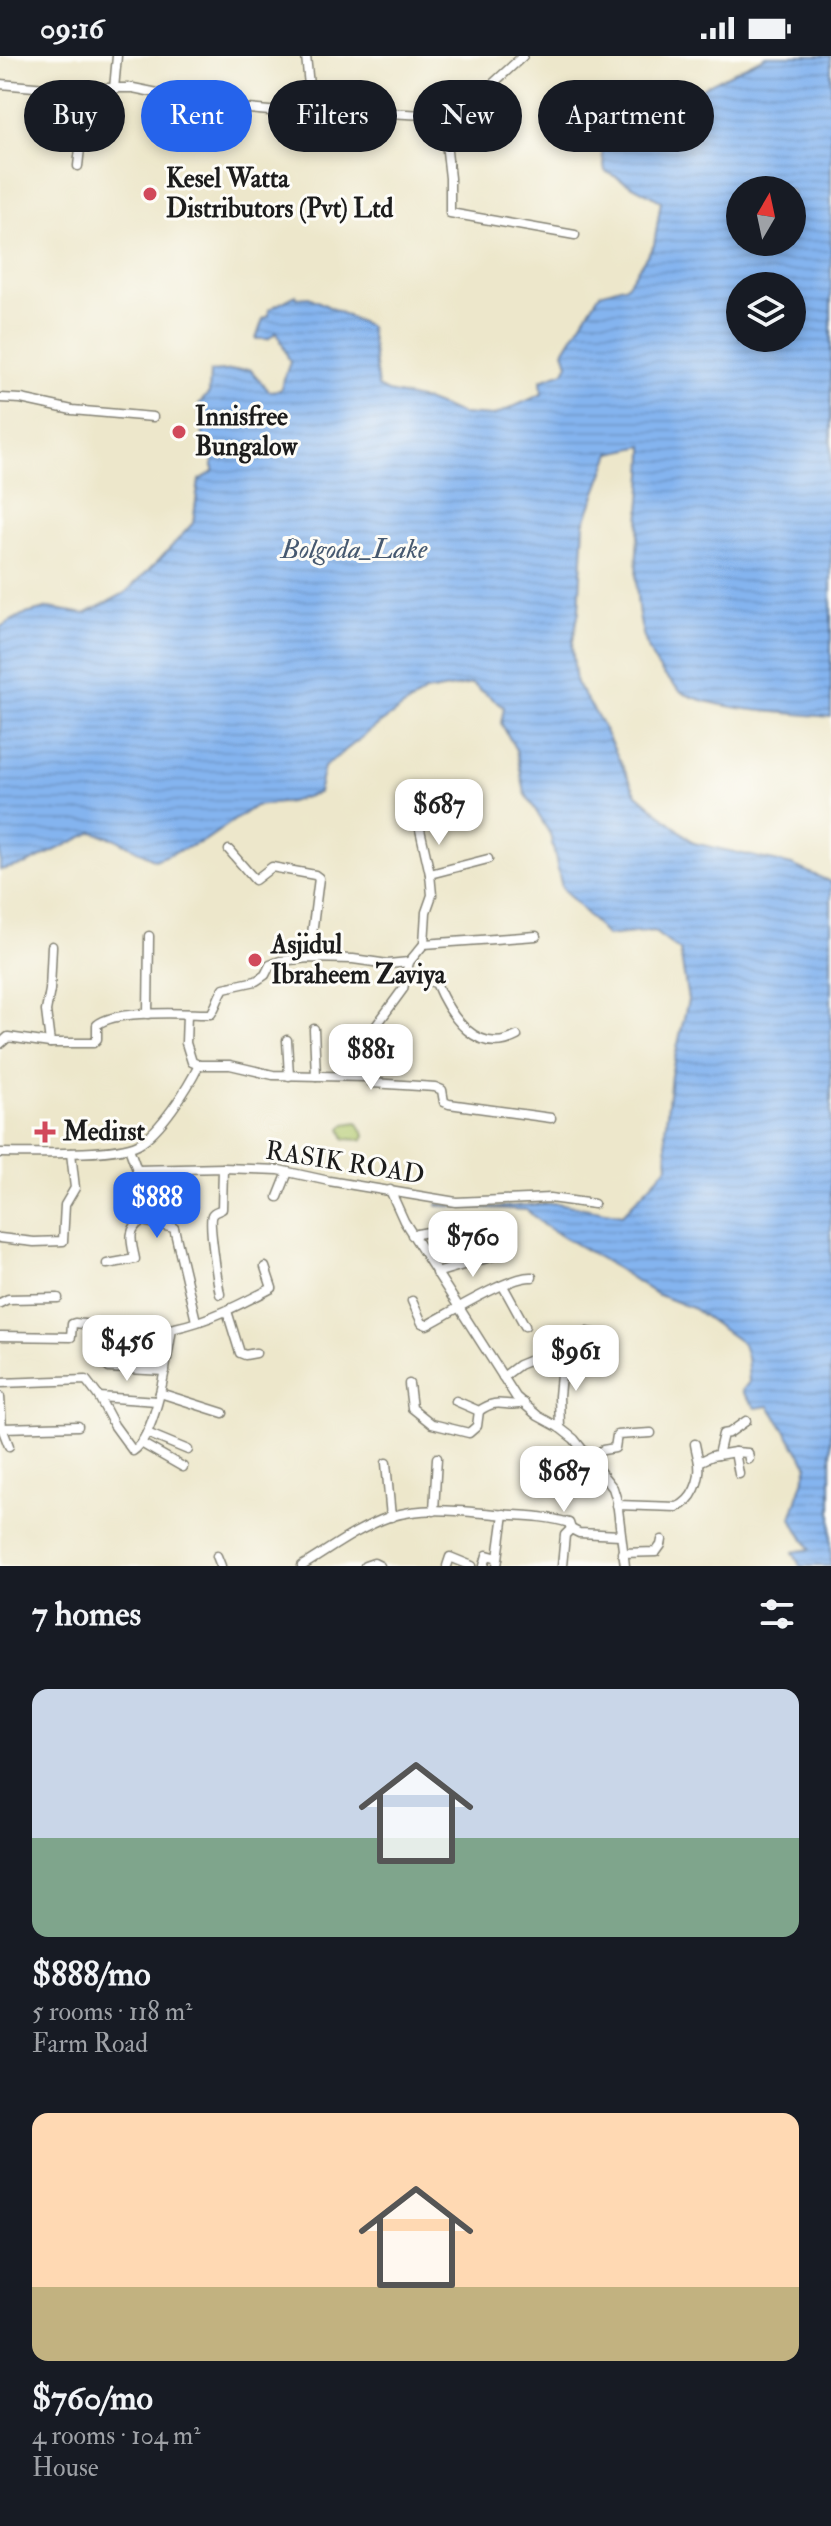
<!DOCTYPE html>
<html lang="en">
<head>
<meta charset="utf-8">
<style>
	body { margin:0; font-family:"IM FELL Double Pica",serif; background:#20242c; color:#f1f3f6; height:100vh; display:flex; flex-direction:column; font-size:30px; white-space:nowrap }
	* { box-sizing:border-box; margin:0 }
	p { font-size:26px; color:#9ea1a6 }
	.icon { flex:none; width:44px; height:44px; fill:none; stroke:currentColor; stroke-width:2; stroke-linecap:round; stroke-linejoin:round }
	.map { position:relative; height:1510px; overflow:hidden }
	.side { display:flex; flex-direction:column; background:#171b24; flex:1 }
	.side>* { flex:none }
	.top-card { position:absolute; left:24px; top:24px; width:784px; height:72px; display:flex; gap:16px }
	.needle { width:52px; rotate:9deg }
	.buttons { position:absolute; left:726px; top:120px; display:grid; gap:16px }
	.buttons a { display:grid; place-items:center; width:80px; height:80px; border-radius:50%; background:#171b24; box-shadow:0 4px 12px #0003; font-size:40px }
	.price { position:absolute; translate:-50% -68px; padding:0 18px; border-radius:16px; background:#fff; color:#222; font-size:26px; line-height:52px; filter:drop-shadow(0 2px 4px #0008) }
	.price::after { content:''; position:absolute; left:50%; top:48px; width:24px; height:18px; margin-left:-12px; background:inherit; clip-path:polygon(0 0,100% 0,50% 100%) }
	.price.selected { background:#2563eb; color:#fff }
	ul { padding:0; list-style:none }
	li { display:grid; align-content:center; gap:16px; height:424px; padding:0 32px }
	li span { display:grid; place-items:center; height:248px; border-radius:16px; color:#555 }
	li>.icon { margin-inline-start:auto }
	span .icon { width:144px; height:144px; fill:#fffc; stroke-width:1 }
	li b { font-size:34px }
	h2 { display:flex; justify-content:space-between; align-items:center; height:96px; padding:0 32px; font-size:34px }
	.chip { padding:0 28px; border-radius:36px; background:#171b24; box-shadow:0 4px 12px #0003; font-size:28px; line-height:72px }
	.chip.selected { background:#2563eb; color:#fff }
	.status { display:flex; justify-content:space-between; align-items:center; height:56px; padding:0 40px; background:#171b24; direction:ltr }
	.status svg { height:22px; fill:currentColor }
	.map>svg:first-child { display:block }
	.grass { fill:url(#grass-tufts); stroke:#667244; stroke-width:2 }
	.water { fill:url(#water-rules); stroke:#506886; stroke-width:2; fill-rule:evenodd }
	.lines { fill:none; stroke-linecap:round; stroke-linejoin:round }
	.street-casing { stroke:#848274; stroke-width:11 }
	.street { stroke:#fff; stroke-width:8 }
	.poi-dot { fill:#d1495b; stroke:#fdfcf7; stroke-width:3 }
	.labels { text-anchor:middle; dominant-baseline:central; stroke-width:6; stroke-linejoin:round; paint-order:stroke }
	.poi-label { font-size:26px; font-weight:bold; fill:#1c1c1c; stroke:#fdfcf7; text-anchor:start }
	.street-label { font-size:26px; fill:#1c1c1c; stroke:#fdfcf7 }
	.water-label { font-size:28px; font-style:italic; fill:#465970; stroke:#fdfcf7 }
</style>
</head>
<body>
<div class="status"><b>09:16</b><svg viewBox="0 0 49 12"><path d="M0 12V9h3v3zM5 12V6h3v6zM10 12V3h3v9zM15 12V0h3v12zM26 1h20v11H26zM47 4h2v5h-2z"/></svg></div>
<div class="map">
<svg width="831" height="1510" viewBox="0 0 831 1510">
	<defs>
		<pattern id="grass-tufts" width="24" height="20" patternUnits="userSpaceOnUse" patternTransform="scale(2)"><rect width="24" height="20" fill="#b1c86d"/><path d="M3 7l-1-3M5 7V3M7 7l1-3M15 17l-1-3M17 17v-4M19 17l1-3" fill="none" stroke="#98ab5e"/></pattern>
		<pattern id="water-rules" width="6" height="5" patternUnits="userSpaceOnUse" patternTransform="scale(2)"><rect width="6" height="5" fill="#84b4ef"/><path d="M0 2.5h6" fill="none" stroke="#719acc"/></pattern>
	</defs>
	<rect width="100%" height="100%" fill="#fdfcf7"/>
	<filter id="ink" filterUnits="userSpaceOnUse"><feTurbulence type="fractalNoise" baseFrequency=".0125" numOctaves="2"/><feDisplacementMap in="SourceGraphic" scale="16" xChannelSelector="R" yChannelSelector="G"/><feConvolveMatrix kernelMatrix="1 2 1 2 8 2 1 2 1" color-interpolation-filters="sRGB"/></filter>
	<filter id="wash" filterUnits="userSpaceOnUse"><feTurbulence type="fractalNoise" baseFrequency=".006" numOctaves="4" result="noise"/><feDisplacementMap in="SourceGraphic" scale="32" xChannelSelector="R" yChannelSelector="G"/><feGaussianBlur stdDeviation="1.8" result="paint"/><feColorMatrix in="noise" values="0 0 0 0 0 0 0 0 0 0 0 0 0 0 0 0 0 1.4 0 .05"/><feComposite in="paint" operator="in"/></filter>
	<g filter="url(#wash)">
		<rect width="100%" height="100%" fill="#ede7cb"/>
		<polygon class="grass" points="357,1066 365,1079 363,1084 345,1083 341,1072 346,1068"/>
		<path class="water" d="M766,0h65v661c-45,-5 -104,-5 -146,-23 -7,-3 -12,-11 -18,-16 -52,-53 -22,-165 -23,-232l-33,7 -27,71 -5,87 -7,35 4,37 22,34 38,76 58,50 98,22 39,17v684h-31l-7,-14 17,-3 -19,-31 17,-52 -39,-60 -13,2 -14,-17 7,-9 -2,-25 -4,-13 -49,-35 -38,-15 -46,-30 -67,-39 -16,-15 -90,-4v-2l62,3 57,-4 66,12 46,-49 -3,-35 6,-56 17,-75 -8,-49 -27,-20 -46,5 -45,-48 -12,-54 -25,-41 -9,-43 -15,-27 3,-16 -32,-23 -47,8 -46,32 -55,43 -6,26 -28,9 -35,4 -51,35 -49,19 -39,-21 -23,-7 -66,32 -27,6v-243l22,-12 27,-7 36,6 40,-21 35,-34 33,-36 6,-43 14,-8v-11l-8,-10 -6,-47 10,-11 1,-21 40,-3 19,22 11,-1 10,-28 -13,-30 -9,7h-12l7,-20 6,-3v-7l27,-14 1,3 12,-1 61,30 8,60 10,5 40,9 33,13 32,2 49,-22 -1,-14 23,-8 4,-8 -4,-13 36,-58 27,-8 27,-40 7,-44 -56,-30 -11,-69 98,-9zM740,134h52v52h-52zM740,230h52v52h-52z"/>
	</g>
	<g filter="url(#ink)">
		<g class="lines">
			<g class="street-casing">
				<g id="street">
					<polyline points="306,0 312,59"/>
					<polyline points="0,28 46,32 133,32 227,51 312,59 388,57 443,60 474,45 523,0"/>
					<polyline points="114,33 117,0"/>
					<polyline points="443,60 450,122 450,157 575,179"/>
					<polyline points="78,110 87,31"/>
					<polyline points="0,342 21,343 72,354 153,361"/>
					<polyline points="419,769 430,818"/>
					<polyline points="229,794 255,824 272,811 315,819 319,822 309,902"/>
					<polyline points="424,888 536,880"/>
					<path d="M408,920l28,7c14,33 41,74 81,53"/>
					<polyline points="148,958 149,880"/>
					<polyline points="187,958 186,987 192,1006 199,1009"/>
					<polyline points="314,973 316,1020"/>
					<polyline points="287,984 289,1020"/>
					<polyline points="50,987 46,955 50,934 52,890"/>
					<path d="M0,988l8,-7 42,6h43l4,-4v-14c19,-16 88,-11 114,-11 6,-9 7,-17 13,-26l32,-7 9,-6 5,-10 10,-4 29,-3 44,1 35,5 21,-2"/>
					<polyline points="367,1021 372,1027 435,1031 442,1034 444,1046 449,1048 551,1062"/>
					<polyline points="129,1092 137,1114 142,1165 174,1172 196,1265"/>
					<path d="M0,1097c30,0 115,3 138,-9 22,-12 50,-56 61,-79h31l43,10 94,2 9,-51 27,-37 6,-27 15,-18 2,-32 6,-17 -2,-21 58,-15"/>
					<polyline points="137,1114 223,1112 279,1114 329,1125 456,1146 550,1142 594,1148"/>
					<polyline points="390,1134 404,1165 516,1341 538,1360 560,1372 574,1383 613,1432 617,1445 625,1510"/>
					<polyline points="278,1141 288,1116"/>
					<polyline points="412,1179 466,1169"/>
					<polyline points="0,1182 34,1186 63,1185 65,1149 75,1132 71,1097"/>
					<path d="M107,1208l28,-5c-3,-15 -9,-30 7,-38"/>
					<polyline points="436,1217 501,1198"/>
					<polyline points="503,1230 525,1270"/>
					<path d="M220,1238c-2,-10 -12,-73 -8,-79 2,-4 7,-4 10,-6l1,-41"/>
					<path d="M412,1245l10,22 5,2c21,-11 84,-50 105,-48"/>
					<polyline points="0,1247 8,1243 58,1242"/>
					<polyline points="227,1255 240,1297 245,1299 256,1297"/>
					<path d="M0,1280l71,1 1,-13 3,-1c30,3 70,11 100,5 34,-7 66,-24 97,-40l-7,-21"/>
					<polyline points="109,1312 165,1315"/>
					<polyline points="503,1321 519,1309 556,1294 567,1281 586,1276 599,1278"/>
					<path d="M0,1327l86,-3 13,17 15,28 19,26c24,-16 34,-94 39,-122"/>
					<polyline points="409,1328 412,1352 432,1368 469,1377 477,1370 479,1355"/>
					<polyline points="160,1337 223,1357"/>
					<polyline points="0,1341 2,1372 9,1390"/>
					<polyline points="99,1341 157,1345"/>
					<path d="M456,1345l23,10c21,-15 26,-2 45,-8"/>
					<polyline points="2,1372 78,1370"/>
					<polyline points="560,1372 559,1340 562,1308 572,1298 584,1296"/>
					<polyline points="147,1377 188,1394"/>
					<polyline points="141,1387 183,1411"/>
					<polyline points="735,1396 748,1397 749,1403"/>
					<polyline points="718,1399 723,1378 729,1377 746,1365"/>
					<polyline points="590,1401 603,1394 615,1392 617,1379 651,1377"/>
					<polyline points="699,1406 712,1400 735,1396 739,1418"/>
					<polyline points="386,1407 391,1461"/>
					<path d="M617,1449l60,2c16,-6 24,-27 22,-44 -1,-6 -3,-13 -4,-19"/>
					<polyline points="434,1455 437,1402"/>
					<polyline points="622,1497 656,1496 661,1489 662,1484"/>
					<polyline points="217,1500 221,1510"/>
					<path d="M302,1510c28,-17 56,-38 87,-49 34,-11 71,-6 106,-3 25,2 49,1 74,9l2,6"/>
					<polyline points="365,1510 374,1507 380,1510"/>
					<polyline points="447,1510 450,1501 472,1510"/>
					<polyline points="484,1510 487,1499 498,1502"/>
					<polyline points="497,1510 504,1458"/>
					<polyline points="562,1510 565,1479 571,1473 579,1477 620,1479"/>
				</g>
			</g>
			<use href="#street" class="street"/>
		</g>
	</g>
	<g class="poi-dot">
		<circle cx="150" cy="138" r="8"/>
		<circle cx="179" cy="376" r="8"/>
		<circle cx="255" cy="904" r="8"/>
		<path d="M41 1064h8v8h8v8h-8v8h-8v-8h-8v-8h8z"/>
	</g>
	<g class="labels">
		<g class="poi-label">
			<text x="166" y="123">Kesel Watta<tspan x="166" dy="30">Distributors (Pvt) Ltd</tspan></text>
			<text x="195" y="361">Innisfree<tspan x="195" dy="30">Bungalow</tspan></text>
			<text x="271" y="889">Asjidul<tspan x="271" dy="30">Ibraheem Zaviya</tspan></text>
			<text x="63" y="1076">Medi1st</text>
		</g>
		<g class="street-label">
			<text transform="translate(345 1107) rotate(9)">RASIK ROAD</text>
		</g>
		<g class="water-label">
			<text x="354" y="493">Bolgoda_Lake</text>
		</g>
	</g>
</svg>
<div class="buttons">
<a><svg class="needle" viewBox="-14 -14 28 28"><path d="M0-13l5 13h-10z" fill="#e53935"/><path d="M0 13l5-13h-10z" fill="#9ea1a6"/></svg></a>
<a><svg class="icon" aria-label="layers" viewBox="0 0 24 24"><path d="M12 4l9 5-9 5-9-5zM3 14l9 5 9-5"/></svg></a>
</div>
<b class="price" style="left:439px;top:791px">$687</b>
<b class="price" style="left:371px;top:1036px">$881</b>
<b class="price selected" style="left:157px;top:1184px">$888</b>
<b class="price" style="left:473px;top:1223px">$760</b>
<b class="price" style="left:127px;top:1327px">$456</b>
<b class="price" style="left:576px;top:1337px">$961</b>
<b class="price" style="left:564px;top:1458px">$687</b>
<div class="top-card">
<a class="chip">Buy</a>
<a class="chip selected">Rent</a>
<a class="chip">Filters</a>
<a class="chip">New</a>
<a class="chip">Apartment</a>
</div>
</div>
<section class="side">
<h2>7 homes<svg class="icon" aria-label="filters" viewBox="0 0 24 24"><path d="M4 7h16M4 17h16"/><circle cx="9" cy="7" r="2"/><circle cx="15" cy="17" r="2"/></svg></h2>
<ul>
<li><span style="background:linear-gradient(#c9d6e8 60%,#7fa58c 0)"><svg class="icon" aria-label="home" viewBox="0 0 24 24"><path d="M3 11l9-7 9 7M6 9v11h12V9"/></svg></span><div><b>$888/mo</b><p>5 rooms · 118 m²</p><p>Farm Road</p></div></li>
<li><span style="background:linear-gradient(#ffd9b3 70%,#c2b280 0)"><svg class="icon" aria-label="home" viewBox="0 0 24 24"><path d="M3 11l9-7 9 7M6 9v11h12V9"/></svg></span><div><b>$760/mo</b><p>4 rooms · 104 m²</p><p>House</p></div></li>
</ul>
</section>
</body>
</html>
